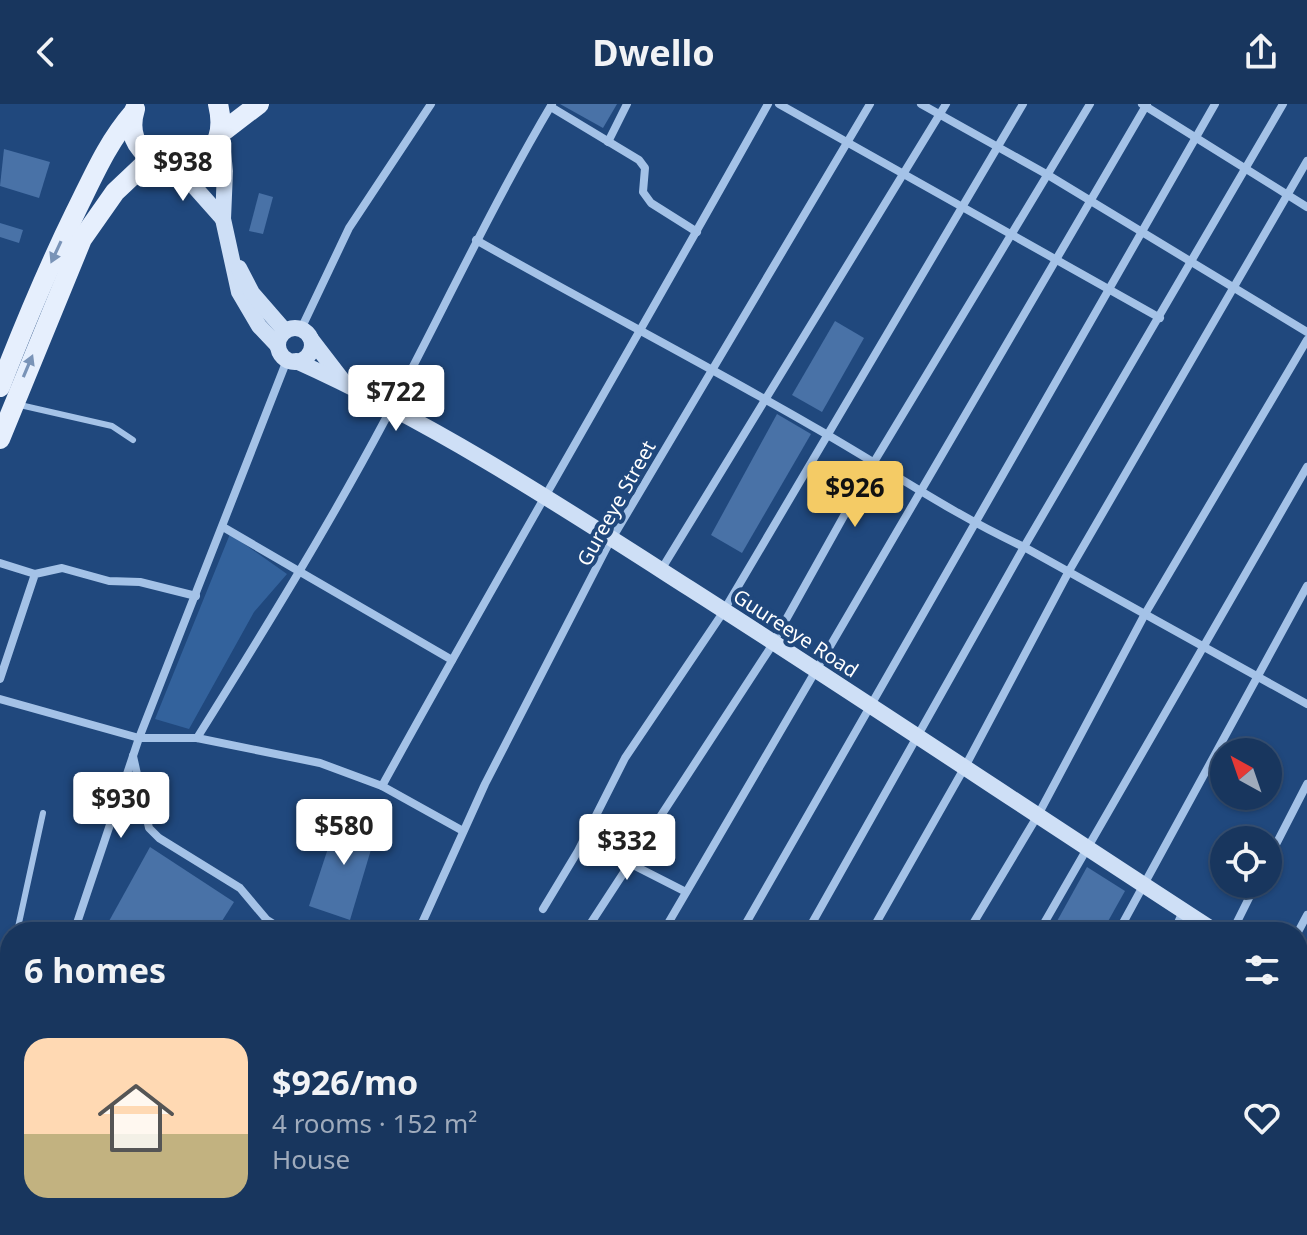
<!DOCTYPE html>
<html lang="en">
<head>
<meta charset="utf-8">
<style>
	body { margin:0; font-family:"Noto Sans",sans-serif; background:#254167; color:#f1f3f6; height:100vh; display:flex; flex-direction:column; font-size:30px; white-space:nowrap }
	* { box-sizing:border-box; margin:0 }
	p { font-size:26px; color:#9fabbc }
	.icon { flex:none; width:44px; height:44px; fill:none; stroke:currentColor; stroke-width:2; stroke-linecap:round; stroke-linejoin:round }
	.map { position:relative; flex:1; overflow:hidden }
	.side { position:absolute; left:0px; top:818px; width:1308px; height:314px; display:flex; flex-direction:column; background:#18365e; border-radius:32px 32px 0 0; box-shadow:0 2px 6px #0004,0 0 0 2px #365073 }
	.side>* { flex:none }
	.needle { width:52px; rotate:320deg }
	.tools { position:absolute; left:1210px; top:634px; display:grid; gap:16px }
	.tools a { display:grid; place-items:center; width:72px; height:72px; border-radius:50%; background:#18365e; box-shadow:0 2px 6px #0004,0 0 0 2px #365073; font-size:40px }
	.price { position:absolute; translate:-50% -68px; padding:0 18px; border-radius:8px; background:#fff; color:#222; font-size:26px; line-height:52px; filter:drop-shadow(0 2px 4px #0008) }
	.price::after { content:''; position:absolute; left:50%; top:48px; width:24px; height:18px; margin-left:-12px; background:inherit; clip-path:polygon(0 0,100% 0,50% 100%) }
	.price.current { background:#f4cb65; color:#111 }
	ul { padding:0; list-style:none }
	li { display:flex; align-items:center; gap:24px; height:200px; padding:0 24px }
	li span { display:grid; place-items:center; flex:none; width:224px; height:160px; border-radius:24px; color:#555 }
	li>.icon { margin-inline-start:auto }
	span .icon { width:96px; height:96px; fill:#fffc; stroke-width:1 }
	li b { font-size:34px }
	h2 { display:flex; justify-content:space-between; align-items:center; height:96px; padding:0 24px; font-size:34px }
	header { display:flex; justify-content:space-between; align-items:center; height:104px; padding:0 24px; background:#18365e; font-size:36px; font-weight:700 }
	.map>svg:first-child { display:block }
	.green { fill:#33629c }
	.building { fill:#4972a7 }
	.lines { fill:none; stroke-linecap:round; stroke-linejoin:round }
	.path { stroke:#a4c2e7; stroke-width:2; stroke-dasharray:4 6; stroke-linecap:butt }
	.lane { stroke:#a4c2e7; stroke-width:6 }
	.street { stroke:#a4c2e7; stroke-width:8 }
	.secondary { stroke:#cedff6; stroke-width:16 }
	.primary { stroke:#e6effd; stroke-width:20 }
	.oneway { fill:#7993b7 }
	.labels { text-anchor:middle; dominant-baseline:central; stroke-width:8; stroke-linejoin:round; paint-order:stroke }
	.street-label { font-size:20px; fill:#fff; stroke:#20487d }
</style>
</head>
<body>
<header><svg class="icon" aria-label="back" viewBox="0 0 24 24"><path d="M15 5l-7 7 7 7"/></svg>Dwello<svg class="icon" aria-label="share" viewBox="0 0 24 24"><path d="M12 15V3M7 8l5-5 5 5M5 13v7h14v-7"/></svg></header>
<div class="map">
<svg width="1307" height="1131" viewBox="0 0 1307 1131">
	<rect width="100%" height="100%" fill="#20487d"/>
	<polygon class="green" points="230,430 287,470 254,508 189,625 155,615"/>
	<g class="building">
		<polygon points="560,0 617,0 603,24"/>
		<polygon points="4,45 50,58 39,94 0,82"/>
		<polygon points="259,89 273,93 263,130 249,127"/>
		<polygon points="0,119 23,126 19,139 0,133"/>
		<polygon points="835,217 864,234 822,308 792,291"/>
		<polygon points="777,310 811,330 742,449 711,431"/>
		<polygon points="339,711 378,722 350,816 309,802"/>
		<polygon points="150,743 234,798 215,828 103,828"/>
		<polygon points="1087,763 1125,787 1102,828 1051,828"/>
	</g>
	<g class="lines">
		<g class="path">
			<polyline points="1298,957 1307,938"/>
			<polyline points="1217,1131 1221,1122"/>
		</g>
		<g class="lane">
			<polyline points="20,301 112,322 133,336"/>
			<polyline points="17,828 43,709"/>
			<polyline points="0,847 10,847"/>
		</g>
		<g class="street">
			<polyline points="779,0 1160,214"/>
			<polyline points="921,0 1048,71 1307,228"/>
			<polyline points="1142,0 1307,103"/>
			<polyline points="551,3 639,56 645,64 643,88 651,99 697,128"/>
			<polyline points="608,38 627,0"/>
			<path d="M476,136c111,63 225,122 336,186 71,40 138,87 212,121l283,157"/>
			<polyline points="301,225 349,124 431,0"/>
			<polyline points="223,423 452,556"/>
			<polyline points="0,459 35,470"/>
			<polyline points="661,466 946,0"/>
			<polyline points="0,575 35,470 62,464 109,477 140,478 196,492"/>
			<polyline points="0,595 139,634 197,634 320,659 382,682 463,727"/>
			<path d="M197,634c65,-104 130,-209 188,-318 56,-105 106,-213 167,-316"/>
			<polyline points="133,652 149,724 159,734 240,784 267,816 286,828"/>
			<path d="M382,682c126,-229 259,-454 386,-682"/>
			<polyline points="584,736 686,788"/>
			<polyline points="1268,756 1307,680"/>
			<polyline points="543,805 578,747 625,654 720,513 1023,0"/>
			<polyline points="74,828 139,634 287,256"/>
			<polyline points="418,828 485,680 607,443 870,0"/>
			<polyline points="585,828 769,546 874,358 1090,0"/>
			<polyline points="663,828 1147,0"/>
			<polyline points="741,828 1215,0"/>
			<polyline points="807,828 1024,443 1283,0"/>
			<polyline points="871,828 966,661 1069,467 1307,57"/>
			<polyline points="968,828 1038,711 1145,510 1307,236"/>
			<polyline points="1039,828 1307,363"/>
			<polyline points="1118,828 1307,482"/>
			<polyline points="1174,828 1183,807"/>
			<polyline points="1232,828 1256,780"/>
			<polyline points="1298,828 1307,811"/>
			<polyline points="0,1027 10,1020"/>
			<polyline points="1298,1090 1307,1065"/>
			<polyline points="541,1122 566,1131"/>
			<polyline points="357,1131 358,1122"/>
			<polyline points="460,1131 465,1122"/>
			<polyline points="632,1131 637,1122"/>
			<polyline points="697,1131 702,1122"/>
			<polyline points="864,1131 869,1122"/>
			<polyline points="966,1131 966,1122"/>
			<polyline points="1035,1131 1039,1122"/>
			<polyline points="1151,1131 1155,1122"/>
			<polyline points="1282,1131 1286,1122"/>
		</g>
		<g class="secondary">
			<polyline points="221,29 225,67 223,115 239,188 259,222 278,242"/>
			<polyline points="162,60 191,79 223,115"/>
			<polyline points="239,164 252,189 285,227"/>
			<circle cx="295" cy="241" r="17"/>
			<polyline points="311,235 344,278"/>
			<path d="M296,257c138,62 265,145 393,227 177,113 351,230 527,344"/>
			<polyline points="1298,877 1307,882"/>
		</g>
		<g class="primary">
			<path d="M135,5c-22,70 104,80 83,-5"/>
			<polyline points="221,29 259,0"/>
			<path d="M0,283c23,-59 47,-117 75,-174 18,-36 32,-70 58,-100"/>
			<polyline points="0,335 82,135 115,88 151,54"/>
		</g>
	</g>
	<defs><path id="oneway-solid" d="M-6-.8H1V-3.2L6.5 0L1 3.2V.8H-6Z" transform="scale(2)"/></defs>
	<g class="oneway">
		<use href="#oneway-solid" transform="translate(56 148) rotate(115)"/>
		<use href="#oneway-solid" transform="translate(28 262) rotate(-67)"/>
	</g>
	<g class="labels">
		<g class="street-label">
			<text transform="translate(616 399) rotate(-61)">Gureeye Street</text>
			<text transform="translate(796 529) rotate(33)">Guureeye Road</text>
		</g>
	</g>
</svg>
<div class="tools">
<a><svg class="needle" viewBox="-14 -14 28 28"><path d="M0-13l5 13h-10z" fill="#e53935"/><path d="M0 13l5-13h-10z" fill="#9fabbc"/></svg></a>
<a><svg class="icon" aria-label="locate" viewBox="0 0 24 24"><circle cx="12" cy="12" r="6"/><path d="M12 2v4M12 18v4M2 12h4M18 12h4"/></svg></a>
</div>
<b class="price" style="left:183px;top:99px">$938</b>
<b class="price" style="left:396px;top:329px">$722</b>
<b class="price current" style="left:855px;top:425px">$926</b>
<b class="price" style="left:121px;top:736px">$930</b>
<b class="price" style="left:344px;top:763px">$580</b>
<b class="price" style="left:627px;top:778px">$332</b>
<section class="side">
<h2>6 homes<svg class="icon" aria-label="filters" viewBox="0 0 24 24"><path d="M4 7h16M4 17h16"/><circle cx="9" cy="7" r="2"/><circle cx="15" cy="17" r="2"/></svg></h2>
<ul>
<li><span style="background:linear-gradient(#ffd9b3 60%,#c2b280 0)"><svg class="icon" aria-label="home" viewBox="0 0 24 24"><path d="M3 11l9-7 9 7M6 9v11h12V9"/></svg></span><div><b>$926/mo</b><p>4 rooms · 152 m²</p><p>House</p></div><svg class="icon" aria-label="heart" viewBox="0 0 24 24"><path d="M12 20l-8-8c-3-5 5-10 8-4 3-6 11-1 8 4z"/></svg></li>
</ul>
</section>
</div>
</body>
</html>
